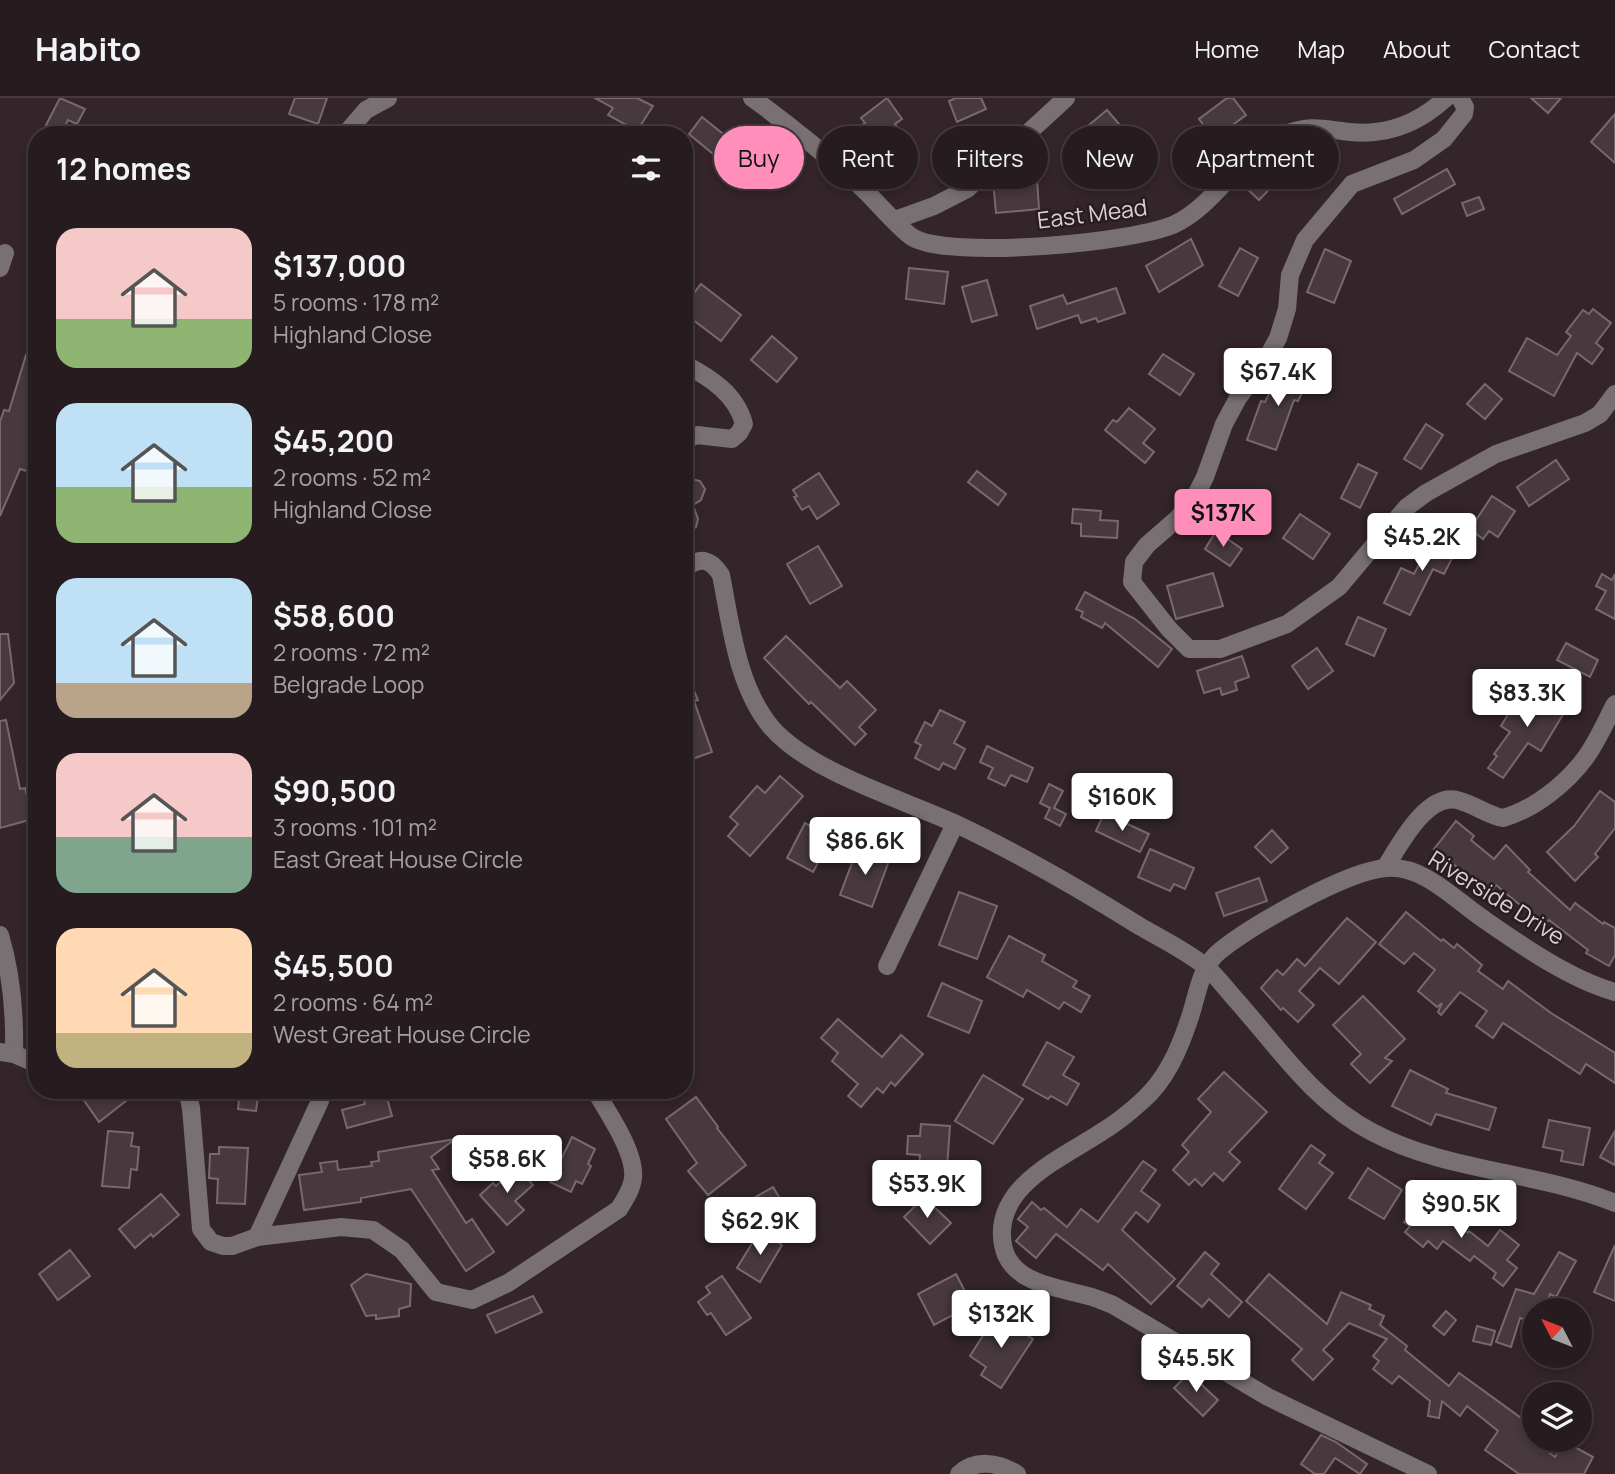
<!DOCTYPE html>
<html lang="en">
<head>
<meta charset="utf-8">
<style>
	body { margin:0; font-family:Manrope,sans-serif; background:#32292d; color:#f1f3f6; height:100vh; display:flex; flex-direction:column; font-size:26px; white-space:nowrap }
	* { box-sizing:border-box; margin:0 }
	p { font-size:23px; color:#a4a1a5 }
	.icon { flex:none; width:38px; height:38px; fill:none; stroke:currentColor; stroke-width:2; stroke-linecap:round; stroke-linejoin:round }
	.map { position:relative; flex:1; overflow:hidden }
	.side { position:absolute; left:28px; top:28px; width:665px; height:973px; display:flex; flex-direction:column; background:#261c20; border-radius:28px; box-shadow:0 4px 10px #0003,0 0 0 2px #423a3e }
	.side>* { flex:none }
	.hud { position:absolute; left:714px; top:28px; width:665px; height:63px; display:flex; gap:14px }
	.needle { width:46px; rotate:312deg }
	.tools { position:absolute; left:1522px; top:1200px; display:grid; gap:14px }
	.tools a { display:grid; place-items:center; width:70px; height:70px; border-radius:50%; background:#261c20; box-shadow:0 4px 10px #0003,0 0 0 2px #423a3e; font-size:35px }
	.price { position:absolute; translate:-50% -60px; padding:0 16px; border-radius:7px; background:#fff; color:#222; font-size:23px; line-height:46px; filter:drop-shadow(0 2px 4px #0008) }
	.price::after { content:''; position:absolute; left:50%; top:42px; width:21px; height:16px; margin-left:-10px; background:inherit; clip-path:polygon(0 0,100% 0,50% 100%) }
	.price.current { background:#ff8ebb; color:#111 }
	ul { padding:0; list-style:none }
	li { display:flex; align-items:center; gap:21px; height:175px; padding:0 28px }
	li span { display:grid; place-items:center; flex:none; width:196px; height:140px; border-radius:21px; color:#555 }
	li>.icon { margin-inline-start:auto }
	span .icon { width:84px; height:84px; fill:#fffc; stroke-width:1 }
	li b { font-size:30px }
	h2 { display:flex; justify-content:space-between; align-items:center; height:84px; padding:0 28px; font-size:30px }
	.tag { padding:0 24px; border-radius:32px; background:#261c20; box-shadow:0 4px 10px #0003,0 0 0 2px #423a3e; font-size:24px; line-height:63px }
	.tag.current { background:#ff8ebb; color:#111 }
	header { display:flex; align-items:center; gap:42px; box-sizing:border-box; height:98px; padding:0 35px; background:#261c20; border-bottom:2px solid #423a3e }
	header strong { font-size:33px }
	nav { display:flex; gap:38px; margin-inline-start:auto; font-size:24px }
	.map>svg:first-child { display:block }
	.building { fill:#47393e; stroke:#79696e; stroke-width:2 }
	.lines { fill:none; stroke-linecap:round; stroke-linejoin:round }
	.minor { stroke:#787072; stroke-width:18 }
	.labels { text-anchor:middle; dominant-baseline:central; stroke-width:5; stroke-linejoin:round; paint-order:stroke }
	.street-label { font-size:23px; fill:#dad0d3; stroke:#291c20 }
</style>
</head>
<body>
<header>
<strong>Habito</strong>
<nav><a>Home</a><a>Map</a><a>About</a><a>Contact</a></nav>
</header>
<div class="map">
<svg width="1615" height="1376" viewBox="0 0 1615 1376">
	<rect width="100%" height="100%" fill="#33252a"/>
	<g class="building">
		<polygon points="60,0 85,11 77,26 68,22 62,34 46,27"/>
		<polygon points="295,0 327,0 318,26 289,16"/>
		<polygon points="595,0 637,0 653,8 637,33 608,17 613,10"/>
		<polygon points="887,0 902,21 895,26 904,38 886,52 878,41 873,44 861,28 865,25 861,20"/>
		<polygon points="956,0 981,0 986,11 957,24 949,3"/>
		<polygon points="1227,0 1233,0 1246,17 1214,41 1199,21"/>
		<polygon points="1531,0 1561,0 1548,15"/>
		<polygon points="1107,12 1125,33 1102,53 1099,50 1089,58 1080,48 1084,45 1077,37"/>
		<polygon points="1615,16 1615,65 1591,44"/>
		<polygon points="702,19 732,43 718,60 689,36"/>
		<polygon points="1271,58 1287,73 1259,102 1243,87"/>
		<polygon points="1447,71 1455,86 1402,116 1394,101"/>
		<polygon points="1037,80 1039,111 996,115 993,83"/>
		<polygon points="1479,99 1484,111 1467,118 1462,105"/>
		<polygon points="1191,141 1203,167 1159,194 1146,168"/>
		<polygon points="1240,150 1258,160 1238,198 1219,188"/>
		<polygon points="1325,151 1351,163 1334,205 1307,194"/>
		<polygon points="909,170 948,174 944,206 906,201"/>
		<polygon points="987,182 997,217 972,224 962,189"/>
		<polygon points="701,186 741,217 721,243 684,215 684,208"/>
		<polygon points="1116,190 1125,215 1098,224 1096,220 1081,225 1078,217 1037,231 1030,208 1063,197 1067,206"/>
		<polygon points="1593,211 1611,225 1596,245 1603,251 1592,266 1577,255 1554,298 1509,273 1527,240 1557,257 1571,238 1566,234 1583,212 1589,216"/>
		<polygon points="772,238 797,260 777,284 751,262"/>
		<polygon points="1163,256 1194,276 1180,297 1149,276"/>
		<polygon points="26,257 37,260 37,352 30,374 20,371 0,418 0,324 4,312 9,313"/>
		<polygon points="1295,263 1309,270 1301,287 1305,289 1298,303 1294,302 1276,352 1247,342 1261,303 1265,304 1278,279 1286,280"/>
		<polygon points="1485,286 1502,301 1485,321 1467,306"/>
		<polygon points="1129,310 1155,331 1143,345 1154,354 1145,365 1105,332 1113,322 1117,324"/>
		<polygon points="1426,326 1443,337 1421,371 1404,361"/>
		<polygon points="1556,362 1569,381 1529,408 1517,389"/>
		<polygon points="1358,366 1377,375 1360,410 1341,400"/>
		<polygon points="977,373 1006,396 998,407 968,384"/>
		<polygon points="819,375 839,406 817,421 809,408 802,412 794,399 797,398 793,392"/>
		<polygon points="684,379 700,383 705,391 701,402 693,407 698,421 696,429 684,438"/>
		<polygon points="1492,398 1515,413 1498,439 1489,433 1483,441 1470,431"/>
		<polygon points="1073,411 1101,413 1100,422 1118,423 1117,440 1081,438 1081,426 1072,425"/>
		<polygon points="1300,416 1330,436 1313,461 1283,440"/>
		<polygon points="1438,431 1461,443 1444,476 1433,471 1410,517 1384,505 1401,470 1414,476"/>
		<polygon points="1216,433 1242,451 1230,468 1205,451"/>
		<polygon points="818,448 842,488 810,506 787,466"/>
		<polygon points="1213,475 1223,508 1176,521 1167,488"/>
		<polygon points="1602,476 1612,482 1615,476 1615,521 1596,511 1606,493 1596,488"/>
		<polygon points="1085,494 1135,521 1172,551 1158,569 1105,525 1102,530 1081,519 1083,514 1076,511"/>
		<polygon points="1358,519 1386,531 1374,558 1346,546"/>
		<polygon points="0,536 8,536 14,585 0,602"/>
		<polygon points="786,538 840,590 847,583 876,612 859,629 866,636 855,647 811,604 809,606 764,560"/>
		<polygon points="1566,545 1598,562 1590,579 1557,562"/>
		<polygon points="1317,550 1333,573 1308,591 1292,568"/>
		<polygon points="1242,558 1249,579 1235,584 1237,592 1222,597 1220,590 1204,595 1197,573"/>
		<polygon points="684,569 698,602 694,603 712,654 684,664"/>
		<polygon points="1545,593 1568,608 1541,653 1528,645 1503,680 1488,670 1497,658 1494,656 1510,634 1501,628 1521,595 1537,605"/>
		<polygon points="940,612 965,624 954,645 965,651 955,671 943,665 939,672 915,660 921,647 915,644 925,624 932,628"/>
		<polygon points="6,622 20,691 25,690 33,721 0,730 0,623"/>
		<polygon points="987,648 1033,670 1027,684 1011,677 1005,688 988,680 993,670 980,664"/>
		<polygon points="780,678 803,698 750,758 728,738 738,726 730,719 757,688 765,695"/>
		<polygon points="1049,686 1063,693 1054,710 1066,716 1060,728 1045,720 1050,710 1040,705"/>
		<polygon points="1600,693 1615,704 1615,730 1595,756 1598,759 1575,783 1547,754 1574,728"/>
		<polygon points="1104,715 1149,736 1140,754 1096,733"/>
		<polygon points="1456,723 1474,738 1471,742 1494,761 1506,747 1530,772 1528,774 1570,812 1575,805 1603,826 1604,824 1615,830 1615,857 1609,868 1586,855 1588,852 1549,822 1544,827 1496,787 1490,795 1434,751"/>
		<polygon points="805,725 832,740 813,774 787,760"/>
		<polygon points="1272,732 1288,750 1271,765 1255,749"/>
		<polygon points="858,749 890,760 872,809 840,797"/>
		<polygon points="1150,751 1194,770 1185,791 1174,786 1170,793 1138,779"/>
		<polygon points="1259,780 1267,803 1224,818 1216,795"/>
		<polygon points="959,794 997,808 977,861 939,847"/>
		<polygon points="1406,814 1441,843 1443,841 1454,850 1457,846 1482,867 1478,873 1503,891 1508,883 1551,915 1615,955 1615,985 1586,966 1580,976 1503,925 1493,940 1476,928 1487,913 1460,894 1441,917 1438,914 1442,905 1437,909 1418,893 1435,872 1414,855 1404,866 1379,846"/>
		<polygon points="1347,820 1376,844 1339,886 1320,870 1299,893 1314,907 1298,924 1283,910 1281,912 1261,890 1277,872 1283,877 1297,861 1305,868"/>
		<polygon points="1009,838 1045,857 1042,863 1077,883 1073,889 1090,898 1081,914 1064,904 1059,911 1027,892 1023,899 987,879"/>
		<polygon points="942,885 982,903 969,935 928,918"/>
		<polygon points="1363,898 1405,941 1385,960 1392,963 1370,985 1351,966 1361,956 1333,927"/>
		<polygon points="838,921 882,959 901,937 923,956 895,988 891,984 883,995 877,990 861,1009 848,998 858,986 832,963 838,955 821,940"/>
		<polygon points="1047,944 1074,959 1063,977 1079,986 1067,1007 1051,998 1048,1001 1023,987"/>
		<polygon points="1410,972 1448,991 1446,995 1496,1010 1489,1032 1436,1016 1431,1027 1392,1008"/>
		<polygon points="1224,974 1267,1014 1229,1054 1240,1064 1223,1083 1214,1075 1202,1088 1195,1081 1189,1087 1173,1072 1189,1054 1182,1047 1211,1014 1198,1001"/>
		<polygon points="983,977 1023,1001 993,1046 955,1023"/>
		<polygon points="96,992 140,992 99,1024 83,1001"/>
		<polygon points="240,992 259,992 256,1013 238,1011"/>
		<polygon points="385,993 392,1018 347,1030 342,1012 365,1006 363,998"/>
		<polygon points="696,999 718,1029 717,1030 746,1067 708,1097 688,1073 697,1065 666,1021"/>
		<polygon points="1549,1022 1590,1030 1583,1067 1561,1063 1563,1053 1543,1049"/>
		<polygon points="921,1026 950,1028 947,1070 919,1068 920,1057 907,1056 908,1038 920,1038"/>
		<polygon points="108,1033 133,1035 131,1048 139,1049 137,1072 131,1071 129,1090 102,1088"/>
		<polygon points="1615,1033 1615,1067 1600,1059"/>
		<polygon points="572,1039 595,1051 588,1066 591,1068 582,1086 576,1083 571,1094 550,1084"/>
		<polygon points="455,1041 431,1059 439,1071 432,1072 466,1125 472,1121 494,1154 466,1173 411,1091 361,1100 361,1104 304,1112 299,1077 322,1074 320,1065 337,1063 338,1072 372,1068 371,1064 379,1063 378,1054"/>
		<polygon points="1311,1047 1325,1057 1319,1065 1333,1075 1306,1111 1279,1091"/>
		<polygon points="219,1049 248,1050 245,1106 217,1105 218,1081 209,1080 210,1056 219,1056"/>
		<polygon points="1143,1063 1156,1072 1141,1093 1160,1107 1148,1124 1136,1114 1122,1132 1175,1181 1151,1206 1108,1166 1103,1172 1056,1136 1036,1160 1016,1143 1028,1129 1018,1121 1032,1104 1041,1112 1044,1110 1067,1129 1081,1111 1098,1124"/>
		<polygon points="517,1069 533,1087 515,1103 524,1112 507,1127 480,1097 493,1085 496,1088"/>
		<polygon points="1368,1070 1402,1092 1384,1121 1349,1100"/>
		<polygon points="773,1089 785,1109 757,1125 745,1105"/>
		<polygon points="161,1096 179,1117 153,1139 151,1136 135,1150 119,1131"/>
		<polygon points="924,1099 951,1125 930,1146 904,1119"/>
		<polygon points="1424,1099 1468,1135 1469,1133 1488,1148 1500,1132 1519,1147 1507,1162 1517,1170 1503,1188 1493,1180 1496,1175 1474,1158 1470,1163 1443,1143 1437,1151 1428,1143 1423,1149 1405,1134 1410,1128 1404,1124"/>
		<polygon points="759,1134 782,1147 760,1184 737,1170"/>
		<polygon points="1615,1147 1615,1203 1594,1194"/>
		<polygon points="70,1152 90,1178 58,1202 39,1176"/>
		<polygon points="1205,1154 1219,1166 1211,1176 1242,1204 1229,1219 1209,1201 1202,1209 1177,1188"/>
		<polygon points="1559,1154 1576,1163 1556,1199 1550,1196 1544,1213 1535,1213 1535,1224 1520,1220 1511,1249 1496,1244 1516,1191 1534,1196"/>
		<polygon points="366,1176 411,1186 410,1208 399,1211 399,1218 376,1221 376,1217 366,1218 351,1187"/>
		<polygon points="956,1176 972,1207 934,1227 918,1196"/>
		<polygon points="1269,1176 1327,1226 1341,1194 1371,1207 1369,1211 1384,1218 1380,1227 1407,1248 1405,1252 1449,1288 1459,1275 1535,1330 1535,1344 1555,1359 1564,1343 1593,1359 1584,1376 1519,1376 1485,1352 1498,1333 1467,1308 1460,1318 1442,1303 1439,1320 1428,1318 1430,1303 1399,1278 1392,1286 1373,1271 1379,1263 1373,1258 1387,1241 1349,1225 1323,1252 1333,1261 1313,1282 1292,1262 1302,1251 1246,1203"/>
		<polygon points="722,1178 751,1220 726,1237 711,1215 707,1217 698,1204 710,1195 706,1189"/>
		<polygon points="533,1198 542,1214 496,1235 487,1217"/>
		<polygon points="1446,1213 1456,1222 1444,1237 1433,1228"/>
		<polygon points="996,1217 1033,1241 1001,1290 981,1277 986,1269 970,1258"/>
		<polygon points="1477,1228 1495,1233 1491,1247 1473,1243"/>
		<polygon points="1189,1275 1218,1302 1203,1318 1174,1290"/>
		<polygon points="1321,1337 1336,1344 1367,1366 1360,1376 1335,1360 1324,1376 1315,1376 1301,1366"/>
	</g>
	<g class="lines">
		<g class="minor">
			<path d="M752,0c38,27 73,56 107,87 16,14 37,41 53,52 35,23 226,6 265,-14 41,-21 63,-70 106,-88 28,-11 38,-6 67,-3 37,4 69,-9 96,-34"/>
			<polyline points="1460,0 1465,9 1464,16 1444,41 1414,62 1352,86 1305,142 1290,177 1287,211 1278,240 1265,264 1238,300 1224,326 1205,379 1195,399 1178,420 1147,447 1134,464 1132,484 1169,531 1189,551 1220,551 1287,526 1339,489 1386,433 1407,409 1426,395 1496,356 1585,325 1600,316 1615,296"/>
			<polyline points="347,37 348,33 366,12 388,0"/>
			<polyline points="895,122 934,108 967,91 1066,0"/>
			<polyline points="0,170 5,155"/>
			<path d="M684,266c27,14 52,30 60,60l-5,9 -7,6 -35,-4 -13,5"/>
			<path d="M684,470c17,-11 26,-10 37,7 10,50 16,111 50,152 39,45 128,71 183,96 64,30 126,66 187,104 21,12 45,24 64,39 11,9 21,23 31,34 42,47 78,102 136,132 75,40 164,39 243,71"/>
			<path d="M1385,770c14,-22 41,-75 72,-68 17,4 30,15 46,18 32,-9 64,-35 83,-61 12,-17 20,-36 29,-53"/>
			<path d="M0,837c12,40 15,78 14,119"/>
			<polyline points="887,868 955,726"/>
			<polyline points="0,954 14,956 37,966"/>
			<path d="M187,992l4,18 10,121 10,13 12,4h9l25,-9 84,-10 32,3 29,20 34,42 36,8 36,-17 111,-74c6,-10 13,-20 14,-31 3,-26 -26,-66 -38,-88"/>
			<polyline points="257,1139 320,1003 315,992"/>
			<path d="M959,1376c16,-15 39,-12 58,0"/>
			<path d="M1428,1376l-160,-77 -155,-92c-8,-3 -16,-7 -25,-9 -30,-9 -78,-12 -85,-51 -11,-58 59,-87 97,-112 15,-9 29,-20 42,-32 24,-21 37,-51 47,-81 9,-25 10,-53 32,-70 32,-25 125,-79 165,-82 37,-3 67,30 96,50 39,27 87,61 133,74"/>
		</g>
	</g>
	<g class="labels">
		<g class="street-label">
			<text transform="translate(1092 115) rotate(-7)">East Mead</text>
			<text transform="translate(1497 799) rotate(32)">Riverside Drive</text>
		</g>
	</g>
</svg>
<div class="tools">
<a><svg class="needle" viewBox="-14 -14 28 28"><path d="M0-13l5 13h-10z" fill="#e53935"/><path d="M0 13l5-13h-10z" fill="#a4a1a5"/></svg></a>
<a><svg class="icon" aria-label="layers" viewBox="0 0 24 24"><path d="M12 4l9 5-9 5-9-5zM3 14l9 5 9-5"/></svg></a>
</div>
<b class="price" style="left:1278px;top:310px">$67.4K</b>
<b class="price current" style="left:1223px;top:451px">$137K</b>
<b class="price" style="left:1422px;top:475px">$45.2K</b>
<b class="price" style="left:1527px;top:631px">$83.3K</b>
<b class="price" style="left:1122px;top:735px">$160K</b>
<b class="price" style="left:865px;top:779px">$86.6K</b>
<b class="price" style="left:507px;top:1097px">$58.6K</b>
<b class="price" style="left:927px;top:1122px">$53.9K</b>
<b class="price" style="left:1461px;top:1142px">$90.5K</b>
<b class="price" style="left:760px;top:1159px">$62.9K</b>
<b class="price" style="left:1001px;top:1252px">$132K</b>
<b class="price" style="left:1196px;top:1296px">$45.5K</b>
<div class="hud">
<a class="tag current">Buy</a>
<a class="tag">Rent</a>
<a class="tag">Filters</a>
<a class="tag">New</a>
<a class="tag">Apartment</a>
</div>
<section class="side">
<h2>12 homes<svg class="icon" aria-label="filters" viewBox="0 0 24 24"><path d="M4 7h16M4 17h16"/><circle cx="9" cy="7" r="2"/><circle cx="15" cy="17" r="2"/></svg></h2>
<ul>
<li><span style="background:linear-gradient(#f6c9c9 65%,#8fb573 0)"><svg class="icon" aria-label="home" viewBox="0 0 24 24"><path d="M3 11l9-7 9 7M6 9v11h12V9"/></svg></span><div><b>$137,000</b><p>5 rooms · 178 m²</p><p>Highland Close</p></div></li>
<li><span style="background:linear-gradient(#bfe0f5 60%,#8fb573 0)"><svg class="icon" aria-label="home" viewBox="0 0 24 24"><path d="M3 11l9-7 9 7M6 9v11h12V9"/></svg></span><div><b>$45,200</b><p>2 rooms · 52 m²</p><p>Highland Close</p></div></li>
<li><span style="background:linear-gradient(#bfe0f5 75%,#b9a48a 0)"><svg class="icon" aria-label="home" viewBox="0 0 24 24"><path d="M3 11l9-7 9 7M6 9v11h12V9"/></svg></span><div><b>$58,600</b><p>2 rooms · 72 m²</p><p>Belgrade Loop</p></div></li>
<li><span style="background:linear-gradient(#f6c9c9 60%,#7fa58c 0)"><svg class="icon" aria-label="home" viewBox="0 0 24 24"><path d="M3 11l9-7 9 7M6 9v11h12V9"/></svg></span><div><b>$90,500</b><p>3 rooms · 101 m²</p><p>East Great House Circle</p></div></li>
<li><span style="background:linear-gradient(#ffd9b3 75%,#c2b280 0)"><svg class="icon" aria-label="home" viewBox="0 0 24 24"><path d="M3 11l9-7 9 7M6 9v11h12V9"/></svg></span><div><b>$45,500</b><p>2 rooms · 64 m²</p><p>West Great House Circle</p></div></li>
</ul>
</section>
</div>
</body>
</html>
